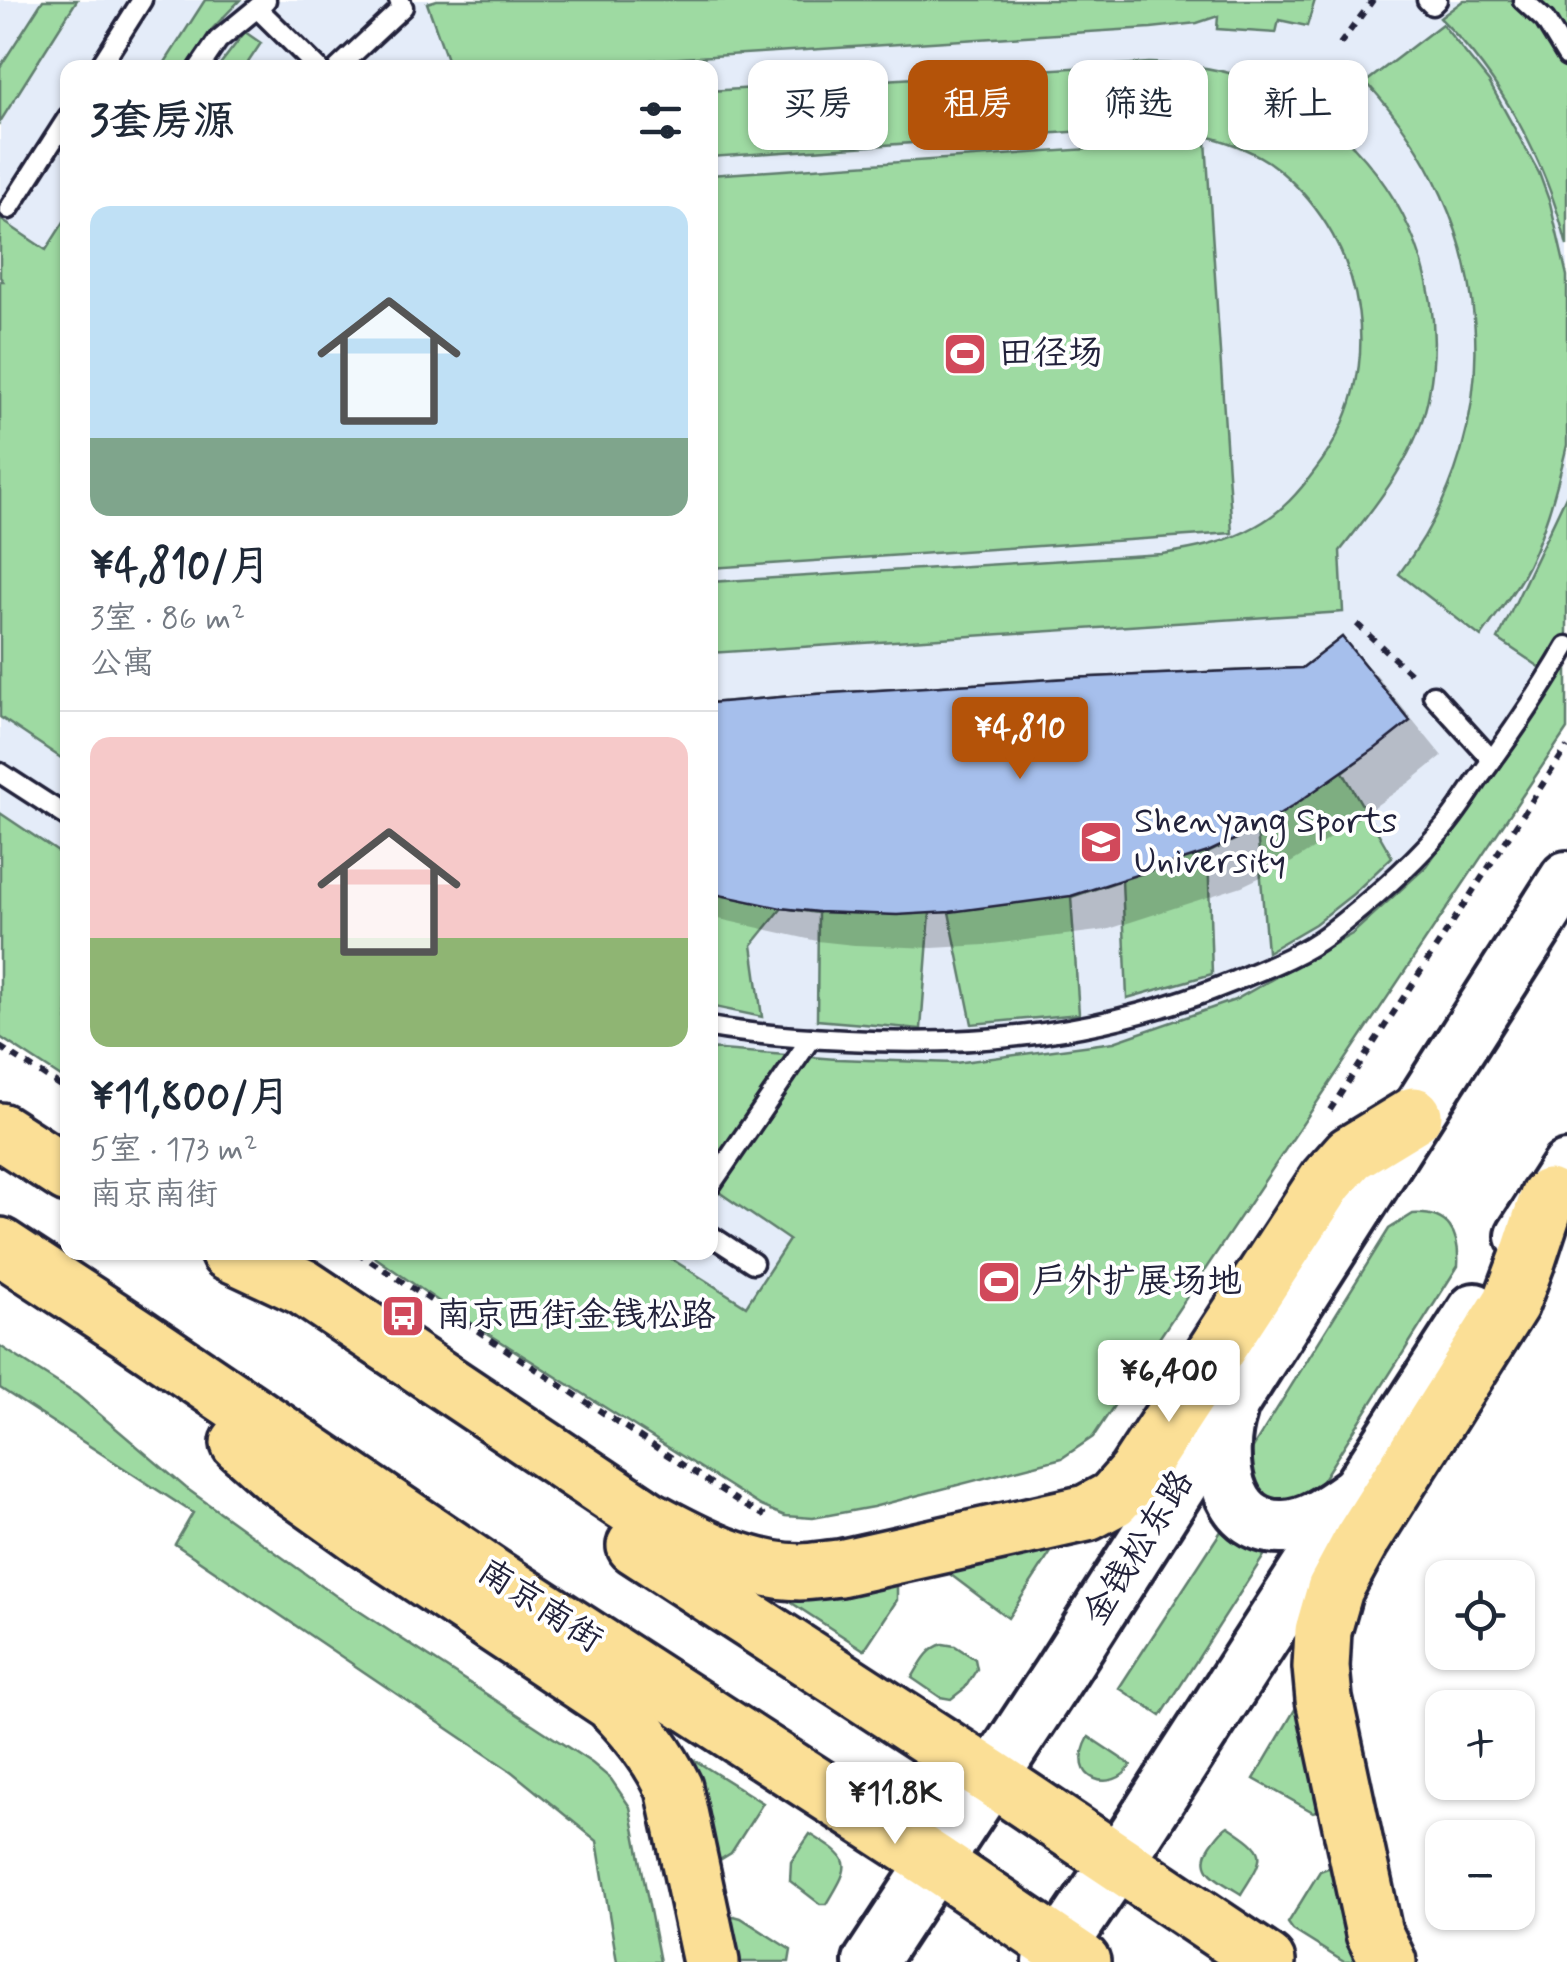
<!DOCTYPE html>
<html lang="zh">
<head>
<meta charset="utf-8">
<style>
	body { margin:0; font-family:Mynerve,"LXGW WenKai TC",sans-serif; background:#f6f6f7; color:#1f2937; height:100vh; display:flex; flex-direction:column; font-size:38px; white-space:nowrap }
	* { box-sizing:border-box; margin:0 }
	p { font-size:32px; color:#747a83 }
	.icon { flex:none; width:55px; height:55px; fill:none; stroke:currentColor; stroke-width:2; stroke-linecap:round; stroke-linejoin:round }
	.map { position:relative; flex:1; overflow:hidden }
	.sheet { position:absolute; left:60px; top:60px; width:658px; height:1200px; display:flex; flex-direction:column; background:#fff; border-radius:20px; box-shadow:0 2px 8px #0004 }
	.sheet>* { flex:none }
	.banner { position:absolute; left:748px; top:60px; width:668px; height:90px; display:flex; gap:20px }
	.controls { position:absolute; left:1425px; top:1560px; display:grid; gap:20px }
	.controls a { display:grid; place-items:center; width:110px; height:110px; border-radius:20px; background:#fff; box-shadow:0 2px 8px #0004; font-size:50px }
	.price { position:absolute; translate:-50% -85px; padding:0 22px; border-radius:10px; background:#fff; color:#222; font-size:32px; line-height:65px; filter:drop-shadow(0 2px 5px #0008) }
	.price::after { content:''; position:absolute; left:50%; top:60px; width:30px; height:22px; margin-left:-15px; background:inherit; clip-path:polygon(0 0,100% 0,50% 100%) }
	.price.on { background:#b45309; color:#fff }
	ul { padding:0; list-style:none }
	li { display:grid; align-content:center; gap:20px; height:530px; padding:0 30px }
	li+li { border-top:2px solid #e0e1e3 }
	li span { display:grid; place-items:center; height:310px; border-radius:20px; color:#555 }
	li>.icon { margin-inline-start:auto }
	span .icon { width:180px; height:180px; fill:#fffc; stroke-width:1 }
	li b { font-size:42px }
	h2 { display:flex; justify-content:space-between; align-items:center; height:120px; padding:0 30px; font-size:42px }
	.pill { padding:0 35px; border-radius:20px; background:#fff; box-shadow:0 2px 8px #0004; font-size:35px; line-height:90px }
	.pill.on { background:#b45309; color:#fff }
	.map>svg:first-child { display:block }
	.built { fill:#e4ecf9 }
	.green { fill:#9edaa2; stroke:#607e6e; stroke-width:2.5 }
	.shadow { fill:#0003 }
	.building { fill:#a6bfec; stroke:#22223b; stroke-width:2.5 }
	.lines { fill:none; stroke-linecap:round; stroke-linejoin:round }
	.service-casing { stroke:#22223b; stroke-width:25 }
	.secondary-casing { stroke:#22223b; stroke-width:60 }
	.primary-casing { stroke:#22223b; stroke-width:62 }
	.path { stroke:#22223b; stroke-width:6; stroke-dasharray:8 8; stroke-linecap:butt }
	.service { stroke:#fff; stroke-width:18 }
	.secondary { stroke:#fff; stroke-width:52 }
	.primary { stroke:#fbdf96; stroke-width:55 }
	.labels { text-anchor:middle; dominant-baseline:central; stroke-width:8; stroke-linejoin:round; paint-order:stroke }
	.poi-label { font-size:35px; fill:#22223b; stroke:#fff; text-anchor:start }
	.street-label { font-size:35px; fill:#22223b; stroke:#fff }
</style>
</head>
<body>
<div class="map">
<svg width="1567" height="1962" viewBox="0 0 1567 1962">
	<rect width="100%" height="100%" fill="#fff"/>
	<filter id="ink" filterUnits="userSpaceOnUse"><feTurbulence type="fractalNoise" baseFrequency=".01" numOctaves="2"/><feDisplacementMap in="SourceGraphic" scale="20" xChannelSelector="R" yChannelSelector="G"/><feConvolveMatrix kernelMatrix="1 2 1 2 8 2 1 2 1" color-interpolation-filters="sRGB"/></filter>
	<g filter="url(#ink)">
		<polygon class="built" points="0,0 1567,0 1567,729 1093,1437 1062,1458 440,1253 710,1252 710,68 68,68 67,1000 0,954"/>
		<g class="green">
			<polygon points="43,0 77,0 0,122 0,67"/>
			<polygon points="205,0 240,0 212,29 187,67 162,67"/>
			<polygon points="437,0 1315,0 1307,26 1279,20 1276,33 1217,29 1218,16 1197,23 1151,28 540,67 450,68 427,3"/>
			<path d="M1464,0h103v246c-21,-85 -65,-167 -127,-228z"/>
			<path d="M1442,24l47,58 50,91 11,30 17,73v169c-10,42 -24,96 -46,134 -12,20 -27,39 -40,58l-82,-63c116,-153 96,-354 -33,-492z"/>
			<polygon points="245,32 261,43 245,67 218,67"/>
			<path d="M1149,63c52,1 108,12 153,40 20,12 36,28 52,44 63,66 92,156 75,246 -10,60 -52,111 -89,158l3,61 -633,41v-71l452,-28c33,-5 64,-11 94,-28 26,-14 43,-34 60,-57 73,-96 53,-223 -38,-300 -33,-27 -81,-36 -121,-43l-447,31v-66z"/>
			<polygon points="1206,141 1232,533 710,568 710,175"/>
			<polygon points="67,217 67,762 0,717 0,281 3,281 0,277 0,219 46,250"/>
			<polygon points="1567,494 1567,729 1093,1437 1062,1458 873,1507 813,1518 785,1516 761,1506 454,1312 369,1253 662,1253 746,1306 789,1240 710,1186 710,1049 836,1059 955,1063 1114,1042 1235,1000 1352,934 1427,866 1556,678 1498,639"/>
			<polygon points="1342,637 1410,721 1343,772 1392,857 1353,894 1315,924 1267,952 1257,829 1208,853 1212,974 1127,998 1122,880 1071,897 1079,1014 972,1024 949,912 930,913 921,1029 817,1020 818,913 782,908 752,945 762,1017 710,1006 710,703 815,694 1069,678 1302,668"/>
			<polygon points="0,813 67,858 67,1081 0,1037"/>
			<path d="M1413,1214c36,-2 47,19 45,52l-145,229 -15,15 -42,-5 -9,-48 142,-228z"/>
			<polygon points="0,1346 77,1395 186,1488 336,1596 592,1763 611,1779 630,1807 660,1962 617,1962 597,1841 512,1772 175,1544 193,1513 0,1388"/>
			<polygon points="1227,1522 1269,1548 1161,1716 1119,1688"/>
			<polygon points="1049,1539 1053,1549 1008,1618 951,1575 948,1561"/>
			<polygon points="897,1575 897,1600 864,1650 775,1592"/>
			<path d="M943,1644l12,2 20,13 2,10 -12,19 -14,11 -11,-2 -28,-19c8,-13 15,-30 31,-34z"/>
			<polygon points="1303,1700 1332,1807 1313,1812 1254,1779 1297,1706"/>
			<path d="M1089,1737l42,28c-16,29 -67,17 -42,-28z"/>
			<polygon points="688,1756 763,1803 731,1853 713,1864 680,1761"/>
			<path d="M1228,1826c41,27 38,28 13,68 -19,-13 -48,-22 -30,-49 6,-8 9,-14 17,-19z"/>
			<path d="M810,1834c42,26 43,27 17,70h-7l-30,-23 1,-19z"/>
			<polygon points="1333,1866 1369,1962 1344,1962 1293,1930 1288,1923 1320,1871"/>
			<polygon points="734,1916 741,1918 791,1950 789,1962 727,1962 724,1918"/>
		</g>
		<polygon class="shadow" points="1342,641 1376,675 1442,756 1410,782 1324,842 1292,862 1242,886 1106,930 985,945 933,948 854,945 817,941 710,917 710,706 1303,670"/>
		<polygon class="building" points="1342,637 1410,721 1376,748 1290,808 1257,829 1208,852 1071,896 950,912 897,915 818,912 781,908 710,893 710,703 815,694 1069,678 1302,668"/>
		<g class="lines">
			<g class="service-casing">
				<g id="service">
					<polyline points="266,0 257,8 318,68"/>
					<polyline points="1427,0 1432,5 1437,0"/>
					<polyline points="1523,0 1545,20 1567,56"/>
					<polyline points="99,68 142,0"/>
					<polyline points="199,68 218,40 257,8"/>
					<polyline points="338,68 403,7 399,0"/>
					<polyline points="9,209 68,117"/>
					<polyline points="1433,695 1492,760"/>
					<polyline points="0,773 68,817"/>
					<path d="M710,1027c45,8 90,11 136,13 135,7 260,-6 386,-58 31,-13 67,-26 95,-47 39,-30 79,-65 112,-102 15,-16 27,-36 40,-55 31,-42 62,-87 88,-132"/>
					<polyline points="710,1186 811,1038"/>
					<polyline points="710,1235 753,1263"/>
				</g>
			</g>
			<g class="secondary-casing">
				<g id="secondary">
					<polyline points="1523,1236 1567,1168"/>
					<path d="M1230,1411c-14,43 -8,119 54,116 26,-1 50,-19 71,-34"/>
					<polyline points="870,1962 1060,1673 1567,878"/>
					<polyline points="1050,1962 1117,1863 1475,1310"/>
				</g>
			</g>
			<g class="primary-casing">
				<g id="primary">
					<polyline points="0,1131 68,1175"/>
					<polyline points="0,1246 133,1333 492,1576 934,1862 1082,1962"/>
					<path d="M228,1252l75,35 346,232c46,25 97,52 151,53 13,0 27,-3 40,-4l247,-55 26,-14 22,-25 192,-294 23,-26 64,-39"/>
					<path d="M239,1443l35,31 90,64 247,164c26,27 47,52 63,86l37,174"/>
					<polyline points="635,1546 992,1778 1267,1962"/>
					<polyline points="1388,1962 1374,1933 1324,1699 1321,1667 1323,1631 1335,1589 1361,1541 1511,1303 1528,1258 1548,1197"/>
				</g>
			</g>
			<g class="path">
				<polyline points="1340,44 1373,0"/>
				<polyline points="1357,624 1414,677"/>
				<polyline points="0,1047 68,1091"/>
				<polyline points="1330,1110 1567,747"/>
				<polyline points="357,1252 744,1505 765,1516"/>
			</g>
			<use href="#service" class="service"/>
			<use href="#secondary" class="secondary"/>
			<use href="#primary" class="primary"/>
		</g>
	</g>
	<defs>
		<g id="stadium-square" transform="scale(2.25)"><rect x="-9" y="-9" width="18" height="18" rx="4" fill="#d1495b" stroke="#fff"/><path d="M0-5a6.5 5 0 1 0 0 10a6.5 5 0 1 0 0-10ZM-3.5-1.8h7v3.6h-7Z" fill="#fff"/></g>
		<g id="university-square" transform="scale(2.25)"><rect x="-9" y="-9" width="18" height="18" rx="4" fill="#d1495b" stroke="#fff"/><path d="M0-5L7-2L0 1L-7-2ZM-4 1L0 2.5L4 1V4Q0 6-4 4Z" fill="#fff"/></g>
		<g id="bus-square" transform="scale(2.25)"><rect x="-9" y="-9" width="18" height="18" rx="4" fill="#d1495b" stroke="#fff"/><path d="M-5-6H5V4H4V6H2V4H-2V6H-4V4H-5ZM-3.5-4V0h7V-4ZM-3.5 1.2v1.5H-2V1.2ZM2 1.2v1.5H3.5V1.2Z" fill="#fff"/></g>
	</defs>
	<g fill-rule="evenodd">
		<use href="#stadium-square" x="965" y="354"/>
		<use href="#university-square" x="1101" y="842"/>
		<use href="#stadium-square" x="999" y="1282"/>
		<use href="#bus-square" x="403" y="1316"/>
	</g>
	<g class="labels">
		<g class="poi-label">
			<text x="998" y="354">田径场</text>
			<text x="1134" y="822">Shenyang Sports<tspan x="1134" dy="40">University</tspan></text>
			<text x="1032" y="1282">户外扩展场地</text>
			<text x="436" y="1316">南京西街金钱松路</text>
		</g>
		<g class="street-label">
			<text transform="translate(1139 1548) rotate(-58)">金钱松东路</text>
			<text transform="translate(540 1606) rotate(33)">南京南街</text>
		</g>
	</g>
</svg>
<div class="controls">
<a><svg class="icon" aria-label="locate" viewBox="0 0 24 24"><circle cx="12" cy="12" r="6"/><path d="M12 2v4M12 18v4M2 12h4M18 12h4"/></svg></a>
<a>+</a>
<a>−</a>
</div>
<b class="price on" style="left:1020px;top:782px">¥4,810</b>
<b class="price" style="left:1169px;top:1425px">¥6,400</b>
<b class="price" style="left:895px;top:1847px">¥11.8K</b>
<div class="banner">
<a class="pill">买房</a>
<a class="pill on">租房</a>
<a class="pill">筛选</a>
<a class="pill">新上</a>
</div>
<section class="sheet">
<h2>3套房源<svg class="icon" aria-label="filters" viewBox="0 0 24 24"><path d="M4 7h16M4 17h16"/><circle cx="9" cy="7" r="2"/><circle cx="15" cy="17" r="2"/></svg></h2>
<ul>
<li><span style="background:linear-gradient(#bfe0f5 75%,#7fa58c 0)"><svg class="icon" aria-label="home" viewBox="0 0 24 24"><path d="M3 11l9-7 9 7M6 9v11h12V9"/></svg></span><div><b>¥4,810/月</b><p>3室 · 86 m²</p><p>公寓</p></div></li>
<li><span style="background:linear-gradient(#f6c9c9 65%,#8fb573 0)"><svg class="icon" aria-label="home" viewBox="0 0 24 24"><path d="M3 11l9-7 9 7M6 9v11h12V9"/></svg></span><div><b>¥11,800/月</b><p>5室 · 173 m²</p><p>南京南街</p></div></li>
</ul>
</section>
</div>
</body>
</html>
